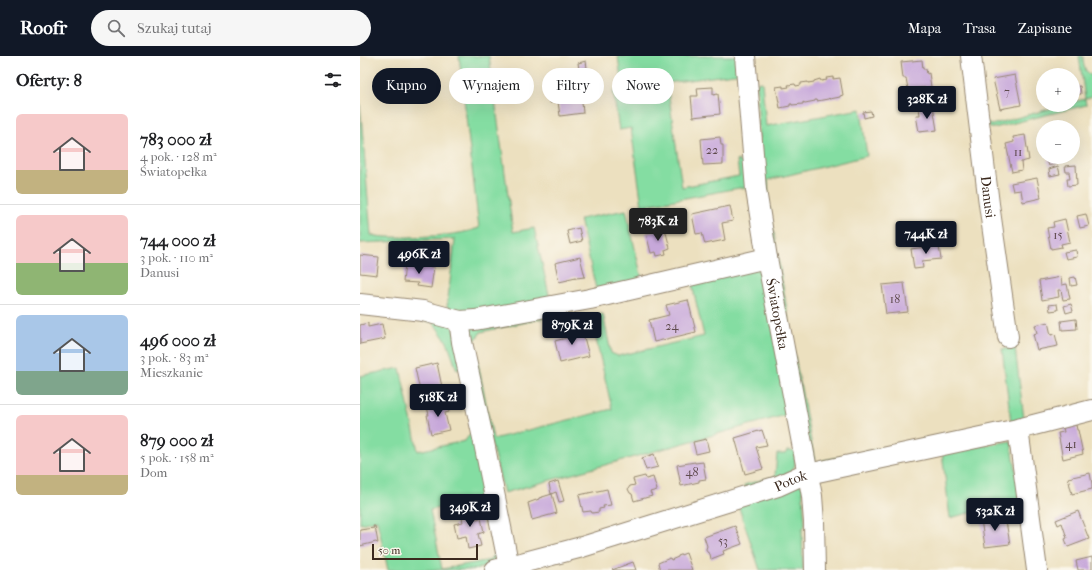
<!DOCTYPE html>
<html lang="pl">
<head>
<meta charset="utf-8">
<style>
	body { margin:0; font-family:"IM FELL French Canon",serif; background:#f6f6f6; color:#202124; height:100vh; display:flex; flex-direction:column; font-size:15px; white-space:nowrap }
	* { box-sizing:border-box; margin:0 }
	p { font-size:13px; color:#757577 }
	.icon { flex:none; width:22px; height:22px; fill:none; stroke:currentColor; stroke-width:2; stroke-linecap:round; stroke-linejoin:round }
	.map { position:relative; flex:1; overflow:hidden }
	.sheet { display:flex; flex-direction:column; background:#fff; width:360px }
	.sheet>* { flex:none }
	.banner { position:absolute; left:12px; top:12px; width:380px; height:36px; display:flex; gap:8px }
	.buttons { position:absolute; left:676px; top:12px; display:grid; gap:8px }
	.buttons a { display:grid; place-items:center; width:44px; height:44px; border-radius:50%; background:#fff; box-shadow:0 4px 16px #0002; font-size:20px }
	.scale { position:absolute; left:12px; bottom:10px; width:106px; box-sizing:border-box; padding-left:4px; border:2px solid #3b2a1e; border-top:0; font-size:11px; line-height:14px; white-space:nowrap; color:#3b2a1e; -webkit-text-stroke:3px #fbf7ec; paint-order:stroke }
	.price { position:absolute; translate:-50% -34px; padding:0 9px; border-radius:4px; background:#111827; color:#fff; font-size:13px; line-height:26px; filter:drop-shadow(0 1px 2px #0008) }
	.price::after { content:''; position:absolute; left:50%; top:24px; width:12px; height:9px; margin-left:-6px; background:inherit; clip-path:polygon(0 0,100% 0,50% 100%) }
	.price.selected { background:#222; color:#fff }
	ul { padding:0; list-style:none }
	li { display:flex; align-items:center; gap:12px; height:100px; padding:0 16px }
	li+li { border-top:1px solid #e0e0e0 }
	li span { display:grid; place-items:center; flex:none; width:112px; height:80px; border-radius:6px; color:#555 }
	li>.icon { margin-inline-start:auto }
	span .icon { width:48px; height:48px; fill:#fffc; stroke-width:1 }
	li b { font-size:17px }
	h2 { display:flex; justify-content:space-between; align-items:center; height:48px; padding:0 16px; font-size:17px }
	.tag { padding:0 14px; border-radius:18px; background:#fff; box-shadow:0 4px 16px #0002; font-size:14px; line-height:36px }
	.tag.selected { background:#111827; color:#fff }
	header { display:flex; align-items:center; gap:24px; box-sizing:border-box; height:56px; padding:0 20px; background:#111827; color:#fff }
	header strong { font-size:19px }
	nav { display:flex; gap:22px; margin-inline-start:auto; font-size:14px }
	.search { width:280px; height:36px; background:#f6f6f6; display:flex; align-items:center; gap:10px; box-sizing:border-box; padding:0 14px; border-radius:22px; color:#757577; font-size:15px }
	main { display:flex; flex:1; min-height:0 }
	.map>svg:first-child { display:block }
	.green { fill:#84dda2; stroke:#608460 }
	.building { fill:#c7a8da }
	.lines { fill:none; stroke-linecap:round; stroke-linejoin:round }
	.minor-casing { stroke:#94856e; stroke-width:22 }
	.minor { stroke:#fff; stroke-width:20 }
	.labels { text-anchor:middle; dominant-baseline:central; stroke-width:3; stroke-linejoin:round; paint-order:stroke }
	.number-label { font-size:12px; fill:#5e4a4d }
	.street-label { font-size:14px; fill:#3b2a1e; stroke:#fbf7ec }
</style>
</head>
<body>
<header>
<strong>Roofr</strong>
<div class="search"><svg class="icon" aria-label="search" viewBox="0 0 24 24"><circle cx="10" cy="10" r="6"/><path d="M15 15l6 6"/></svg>Szukaj tutaj</div>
<nav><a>Mapa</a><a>Trasa</a><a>Zapisane</a></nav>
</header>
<main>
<section class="sheet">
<h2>Oferty: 8<svg class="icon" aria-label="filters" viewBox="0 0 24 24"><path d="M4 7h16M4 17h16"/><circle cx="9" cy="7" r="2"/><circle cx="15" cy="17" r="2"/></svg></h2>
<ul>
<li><span style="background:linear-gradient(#f6c9c9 70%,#c2b280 0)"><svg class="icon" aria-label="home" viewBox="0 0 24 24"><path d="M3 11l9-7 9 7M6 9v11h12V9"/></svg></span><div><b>783 000 zł</b><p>4 pok. · 128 m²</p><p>Światopełka</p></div></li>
<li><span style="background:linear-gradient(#f6c9c9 60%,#8fb573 0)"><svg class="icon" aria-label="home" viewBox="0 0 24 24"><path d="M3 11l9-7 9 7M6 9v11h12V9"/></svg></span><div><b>744 000 zł</b><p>3 pok. · 110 m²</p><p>Danusi</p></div></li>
<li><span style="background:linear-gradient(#a9c7e8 70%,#7fa58c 0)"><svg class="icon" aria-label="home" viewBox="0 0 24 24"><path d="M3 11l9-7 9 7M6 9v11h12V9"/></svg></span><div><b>496 000 zł</b><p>3 pok. · 83 m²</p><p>Mieszkanie</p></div></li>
<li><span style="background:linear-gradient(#f6c9c9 75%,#c2b280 0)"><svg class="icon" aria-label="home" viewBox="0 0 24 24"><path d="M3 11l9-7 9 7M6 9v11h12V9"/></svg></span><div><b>879 000 zł</b><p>5 pok. · 158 m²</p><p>Dom</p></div></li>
</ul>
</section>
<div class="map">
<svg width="732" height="514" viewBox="0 0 732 514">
	<rect width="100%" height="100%" fill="#fbf7ec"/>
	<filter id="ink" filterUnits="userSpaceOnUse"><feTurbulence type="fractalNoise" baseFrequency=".025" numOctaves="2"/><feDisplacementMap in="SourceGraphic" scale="8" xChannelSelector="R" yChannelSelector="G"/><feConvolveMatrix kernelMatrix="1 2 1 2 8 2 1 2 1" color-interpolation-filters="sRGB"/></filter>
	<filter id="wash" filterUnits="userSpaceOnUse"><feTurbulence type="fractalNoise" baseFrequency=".012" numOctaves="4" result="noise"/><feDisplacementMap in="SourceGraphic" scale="16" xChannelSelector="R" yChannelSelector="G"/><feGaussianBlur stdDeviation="0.9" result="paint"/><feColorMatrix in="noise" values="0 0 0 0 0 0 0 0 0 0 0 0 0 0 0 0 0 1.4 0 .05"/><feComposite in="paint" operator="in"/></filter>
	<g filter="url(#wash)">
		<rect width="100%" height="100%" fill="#ece0bf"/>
		<g class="green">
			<path d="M99,0h30l24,176 21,-4 16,71 -81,18 -22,-10 8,-68 -95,4v-140l11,132c13,3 24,2 37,2 24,-1 48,-1 71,-9z"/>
			<path d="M258,0h121l3,17 -75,10 15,104 57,-11 -2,-16c14,6 11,15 12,28h-10l-97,18 -11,-78 -12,2 -6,-40c4,3 5,7 5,12l5,-1v-7z"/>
			<path d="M719,0h4c0,9 1,16 9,19v22l-7,2 1,6 -92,23h-4l-5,-7 6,4 73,-20h9v-3l12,-3z"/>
			<polygon points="402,26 406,70 501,53 507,100 408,124 409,148 435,301 455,406 651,366 642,293 655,292 664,363 452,411 401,142 397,27"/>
			<polygon points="266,154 282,223 236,233 220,163"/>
			<polygon points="401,210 429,358 144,437 106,288 111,271 196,254 199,259 121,276 114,286 133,383 252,353 231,261 243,258 251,297 258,300 344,280 331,224"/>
			<path d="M36,258c16,2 47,1 57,14 5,8 9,29 11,39l-7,3 -10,-28 -14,-20 -44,-5 3,-2z"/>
			<polygon points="40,312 58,395 105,385 112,375 126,442 70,454 82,513 130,504 137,494 140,495 137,506 130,510 112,514 28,514 17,464 0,468 0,320"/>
			<polygon points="651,385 661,443 590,462 582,396"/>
			<polygon points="427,395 431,395 435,396 435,409 431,416 386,434 384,429 415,420 417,398 425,398"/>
			<polygon points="442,425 445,469 442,474 443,514 400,514 378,449"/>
		</g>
		<g id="blocks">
			<g class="building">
				<polygon points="562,4 563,13 566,13 567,18 569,17 571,31 548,33 546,22 543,22 541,6"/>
				<polygon points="226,5 227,12 219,13 218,7"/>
				<polygon points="655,19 661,49 640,53 633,23"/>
				<polygon points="473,21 473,23 480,22 483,39 480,40 480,41 470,43 469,42 468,43 457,45 457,44 455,44 455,45 445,47 443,46 443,48 432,49 432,48 430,48 430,50 420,52 416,31 423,30 423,32 429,31 428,29 435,28 436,30 441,29 441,27 448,26 448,27 454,26 454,25 460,23 461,25 467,24 466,22"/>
				<polygon points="212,24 212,27 230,25 232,39 219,41 220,46 222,46 223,57 200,60 198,46 190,47 187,31 196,29 195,26"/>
				<polygon points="720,30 721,38 713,39 713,31"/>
				<polygon points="353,31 353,39 358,38 360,58 333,61 331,40 338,40 337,32"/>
				<polygon points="573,50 577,74 559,76 556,59 560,59 559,52"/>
				<polygon points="511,55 512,60 504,62 503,56"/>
				<polygon points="665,79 669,104 661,106 662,114 652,116 646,88 654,86 653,81"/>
				<polygon points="360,81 361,89 363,89 363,108 343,109 341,83"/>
				<polygon points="696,102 697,108 689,110 687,104"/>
				<polygon points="716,109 717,129 708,130 707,123 710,123 709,116 706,116 705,110"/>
				<polygon points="698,110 700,118 690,120 689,113"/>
				<polygon points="677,122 681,142 663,146 661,134 653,135 651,127"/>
				<polygon points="370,150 373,165 362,167 365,184 345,188 342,177 336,178 332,158"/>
				<polygon points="726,158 729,170 720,172 717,160"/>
				<polygon points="705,163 710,186 701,188 702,191 691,193 687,172 694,171 693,166"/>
				<polygon points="219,172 222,185 210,188 207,175"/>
				<polygon points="305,173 310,192 305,194 306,198 297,200 296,196 291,197 286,177"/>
				<polygon points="578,184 581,203 562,205 563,212 554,213 551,193 572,190 572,185"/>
				<polygon points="81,194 89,195 88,207 80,207"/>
				<polygon points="716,194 717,201 706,203 704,196"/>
				<polygon points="0,199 19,201 17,219 0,217"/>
				<polygon points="220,201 225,221 216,222 216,221 207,223 208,224 199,226 195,207"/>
				<polygon points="45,208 74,211 71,232 57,230 58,227 43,226"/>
				<polygon points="701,221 702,229 707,228 710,243 703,244 701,234 698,234 699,241 682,244 679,225"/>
				<polygon points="715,221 717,229 711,230 710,222"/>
				<polygon points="544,227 548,256 526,258 522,229"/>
				<polygon points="328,244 336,276 294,286 289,264 309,259 306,249"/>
				<polygon points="697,248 698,254 690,255 689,249"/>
				<polygon points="711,248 713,255 706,257 704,250"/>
				<polygon points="716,263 717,273 702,274 701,265"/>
				<polygon points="688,266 691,279 695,278 698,290 677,294 673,278 677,277 675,269"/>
				<polygon points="8,267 8,271 22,268 25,283 0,288 0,269"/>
				<polygon points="221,270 229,300 200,307 195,285 206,282 204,274"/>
				<polygon points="77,307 82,331 60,335 55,312"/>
				<polygon points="87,347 89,356 85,357 89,374 71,378 67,359 69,359 67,351"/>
				<polygon points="716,369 717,374 718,374 723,398 703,403 698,377 704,376 703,372"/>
				<polygon points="402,374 407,389 396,391 403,413 385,418 375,382"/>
				<polygon points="346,383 349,395 336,398 333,386"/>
				<polygon points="294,398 298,411 286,414 282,402"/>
				<polygon points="335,406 335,407 343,406 346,423 339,424 339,426 321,430 317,409"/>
				<polygon points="730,417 732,428 732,433 712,438 708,422"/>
				<polygon points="285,420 286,423 293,421 297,434 290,436 292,440 274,445 272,438 270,437 268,433 270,430 275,429 273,423"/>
				<polygon points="198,425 204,445 199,446 196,436 191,438 189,428"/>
				<polygon points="247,433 251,449 243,450 244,452 239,453 239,456 232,457 231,455 223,456 219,439"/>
				<polygon points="192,438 197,457 172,464 168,447 179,443 179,442"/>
				<polygon points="113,451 116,463 121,462 124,476 118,478 121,490 108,493 106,480 97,482 94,468 103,466 100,453"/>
				<polygon points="718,455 729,483 708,491 705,483 707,482 702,467 698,469 696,464"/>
				<polygon points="645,460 650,488 625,491 621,463"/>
				<polygon points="13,470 15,470 18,487 17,487 16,486 0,490 0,474 14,472"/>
				<polygon points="375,470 382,488 363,495 364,498 351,503 350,498 347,496 346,493 347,490 344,481"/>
				<polygon points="326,497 332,514 300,514 298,507 310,502 311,504 318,501 318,500"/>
				<polygon points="732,501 732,514 718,514 716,505"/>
				<polygon points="273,506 276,514 252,514"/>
			</g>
		</g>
	</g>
	<g filter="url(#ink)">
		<use href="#blocks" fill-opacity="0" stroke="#94856e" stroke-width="1"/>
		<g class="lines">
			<g class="minor-casing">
				<g id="minor">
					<path id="s1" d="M385,0l11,134 11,68 45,238 2,26 1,48"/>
					<path id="s2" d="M611,0l18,148 19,133"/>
					<polyline points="0,248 63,255 100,265 115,264 230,243 407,202"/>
					<polyline points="100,265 100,271 102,286 123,382 149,511"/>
					<polyline points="658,373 677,514"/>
					<path id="s3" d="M135,514l87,-23 196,-61 22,-10 8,-2 210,-45 74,-19"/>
				</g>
			</g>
			<use href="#minor" class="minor"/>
		</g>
	</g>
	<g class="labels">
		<g class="number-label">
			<text x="647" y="36">7</text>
			<text x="352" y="94">22</text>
			<text x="658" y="96">11</text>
			<text x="698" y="179">15</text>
			<text x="535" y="243">18</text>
			<text x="312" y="270">24</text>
			<text x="711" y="388">41</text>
			<text x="332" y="416">48</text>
			<text x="363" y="485">53</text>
		</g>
		<g class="street-label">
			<text stroke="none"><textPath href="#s2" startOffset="142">Danusi</textPath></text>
			<text stroke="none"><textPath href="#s1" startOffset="260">Światopełka</textPath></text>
			<text stroke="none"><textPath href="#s3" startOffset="309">Potok</textPath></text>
		</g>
	</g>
</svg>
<div class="buttons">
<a>+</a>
<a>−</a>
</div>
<div class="scale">50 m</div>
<b class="price" style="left:567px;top:64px">328K zł</b>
<b class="price selected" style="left:298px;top:186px">783K zł</b>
<b class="price" style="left:566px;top:199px">744K zł</b>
<b class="price" style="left:59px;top:219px">496K zł</b>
<b class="price" style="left:212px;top:290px">879K zł</b>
<b class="price" style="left:78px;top:362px">518K zł</b>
<b class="price" style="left:110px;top:472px">349K zł</b>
<b class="price" style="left:635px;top:476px">532K zł</b>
<div class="banner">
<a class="tag selected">Kupno</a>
<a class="tag">Wynajem</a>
<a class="tag">Filtry</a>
<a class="tag">Nowe</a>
</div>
</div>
</main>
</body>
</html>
